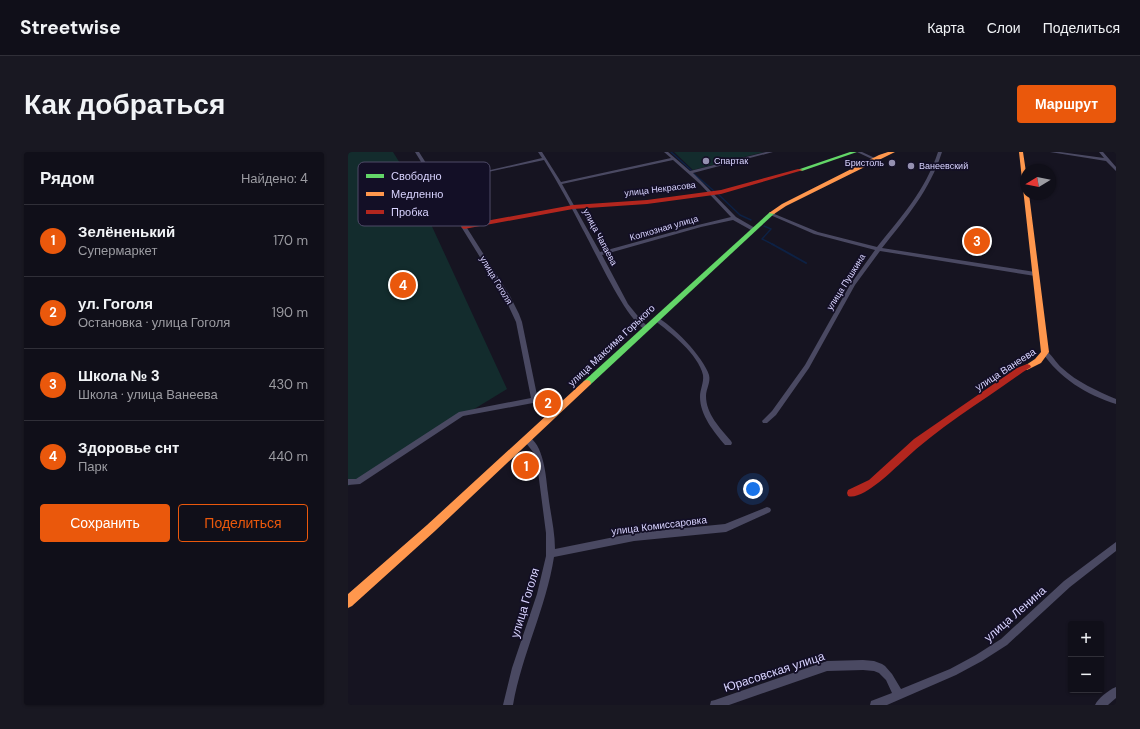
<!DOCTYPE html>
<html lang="ru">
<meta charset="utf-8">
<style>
body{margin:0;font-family:"DM Sans",sans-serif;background:#191822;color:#f1f3f6}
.controls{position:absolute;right:12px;bottom:12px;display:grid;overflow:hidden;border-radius:4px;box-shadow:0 1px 3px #0004}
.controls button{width:36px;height:36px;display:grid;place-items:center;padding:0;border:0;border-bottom:1px solid #302f38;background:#100f19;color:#f1f3f6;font:20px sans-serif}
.compass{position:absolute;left:672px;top:12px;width:36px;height:36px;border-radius:50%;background:#100f19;box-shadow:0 1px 3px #0004;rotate:260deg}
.you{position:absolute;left:405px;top:337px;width:14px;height:14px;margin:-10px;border:3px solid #fff;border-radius:50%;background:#1a73e8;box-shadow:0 0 0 6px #1a73e833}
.badge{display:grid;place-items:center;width:26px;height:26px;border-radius:50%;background:#ea580c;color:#fff;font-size:13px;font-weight:700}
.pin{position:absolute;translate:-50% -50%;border:2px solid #fff;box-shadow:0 1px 4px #0006}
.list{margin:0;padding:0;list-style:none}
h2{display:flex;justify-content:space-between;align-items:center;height:52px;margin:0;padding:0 16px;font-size:17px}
h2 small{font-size:13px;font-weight:400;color:#9c9ca2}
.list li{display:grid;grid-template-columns:26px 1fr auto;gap:12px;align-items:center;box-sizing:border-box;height:72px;padding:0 16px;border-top:1px solid #302f38}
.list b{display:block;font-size:15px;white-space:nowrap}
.list p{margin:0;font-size:13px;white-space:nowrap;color:#9c9ca2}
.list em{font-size:13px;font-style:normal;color:#9c9ca2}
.actions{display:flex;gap:8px;padding:12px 16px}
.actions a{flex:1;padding:9px 0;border:1px solid #ea580c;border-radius:4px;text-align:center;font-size:14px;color:#ea580c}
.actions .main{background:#ea580c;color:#fff}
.map{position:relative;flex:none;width:768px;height:553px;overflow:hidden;border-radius:4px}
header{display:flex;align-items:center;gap:24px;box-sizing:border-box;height:56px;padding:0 20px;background:#100f19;border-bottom:1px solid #302f38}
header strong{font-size:19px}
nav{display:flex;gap:22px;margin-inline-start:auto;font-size:14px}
.intro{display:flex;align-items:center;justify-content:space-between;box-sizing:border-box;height:96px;padding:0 24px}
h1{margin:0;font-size:28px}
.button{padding:10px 18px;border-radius:4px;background:#ea580c;color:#fff;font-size:14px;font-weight:700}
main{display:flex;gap:24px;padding:0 24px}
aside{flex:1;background:#100f19;border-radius:4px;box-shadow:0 1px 3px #0004}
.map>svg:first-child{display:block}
</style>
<header>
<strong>Streetwise</strong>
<nav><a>Карта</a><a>Слои</a><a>Поделиться</a></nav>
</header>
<div class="intro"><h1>Как добраться</h1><a class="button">Маршрут</a></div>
<main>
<aside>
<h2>Рядом<small>Найдено: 4</small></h2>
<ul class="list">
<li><span class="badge">1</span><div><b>Зелёненький</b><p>Супермаркет</p></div><em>170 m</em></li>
<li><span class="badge">2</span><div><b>ул. Гоголя</b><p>Остановка · улица Гоголя</p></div><em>190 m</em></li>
<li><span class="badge">3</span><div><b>Школа № 3</b><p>Школа · улица Ванеева</p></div><em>430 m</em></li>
<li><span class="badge">4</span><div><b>Здоровье снт</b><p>Парк</p></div><em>440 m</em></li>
</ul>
<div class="actions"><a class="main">Сохранить</a><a>Поделиться</a></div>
</aside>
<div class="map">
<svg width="768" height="553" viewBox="0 0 768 553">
<rect width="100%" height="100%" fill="#161421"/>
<g fill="#132c2d">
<polygon points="0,0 45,0 63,29 159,237 0,334"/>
<polygon points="326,0 416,0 345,18"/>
</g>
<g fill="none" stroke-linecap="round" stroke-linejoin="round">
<g stroke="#0d2144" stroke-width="1.5">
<polyline points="323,0 343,18"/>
<polyline points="346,22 366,39"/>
<polyline points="370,42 392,63 403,68"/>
<polyline points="416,74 423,77 414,87 426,93"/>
</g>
<polyline stroke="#0d2144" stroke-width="2" points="424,92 458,111"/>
<g fill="#4a4962" fill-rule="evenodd">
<polygon points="67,0 71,0 162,144 171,162 174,170 190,248 195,257 205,265 202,268 191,261 185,251 115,264 12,332 0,333 0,327 8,327 111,260 183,246 168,170 156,144"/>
<path d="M190,0H194L213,30L323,6L316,0H320L342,19L418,0H425L345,21L354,30L388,65L407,76V78H403L385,68L353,75L254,103L280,152L293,168L301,176L298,178C278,169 247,99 235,78C223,54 210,31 196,8L140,20L138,19L194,6ZM325,8L352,32L383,65L350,73L252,100L214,32Z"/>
<polygon points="509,0 514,0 529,7 526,8"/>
<path d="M590,0H594C582,38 558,66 534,96L687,120L690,122L687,124L532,99L507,133L461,216L428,263L419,271H415L414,269L424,259L457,213L502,133L527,98L466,82L420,62L424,61L470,80L529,95C554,64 577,39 590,0Z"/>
<polygon points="702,0 712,0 756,6 751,0 755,0 768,15 768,19 758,9"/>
<path d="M308,165C324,172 356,206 361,223C363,230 358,237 358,244C358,262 372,276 383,289L384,291L383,293H377C366,280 352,263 352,245C352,237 356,231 355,223C350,202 323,181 306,168L305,167Z"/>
<path d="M697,198C703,201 708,211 714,216C729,230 749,239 768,247V252C739,243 711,226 694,200Z"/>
<path d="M179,284C196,291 198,325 200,341C202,360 207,378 207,397L286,381L377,372L419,355L422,356L423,358L422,360L378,380L286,389L206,405C198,456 174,502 165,553H155L164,516L189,442L198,404V381L189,312L185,300L175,287L176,285Z"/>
<polygon points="768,390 768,399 722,435 659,493 634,509 608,523 539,553 522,553 523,549 544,541 538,528 531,521 526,519 515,518 479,519 381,553 362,553 363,549 367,548 479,509 515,508 526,509 534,512 537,514 544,522 553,537 602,517 628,503 653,487 716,429"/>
<path d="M768,535V546L760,553H747C750,546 761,538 768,535Z"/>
</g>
<g fill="#63d668" fill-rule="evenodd">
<polygon points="502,0 509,0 454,19 449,18"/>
<polygon points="422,60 427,61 242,233 236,233 235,231 236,229"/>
</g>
<g fill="#ff974d" fill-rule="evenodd">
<polygon points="540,0 547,0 438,54 426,62 421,61 434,52 531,3"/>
<polygon points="671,0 675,0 678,20 678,42 681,42 701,200 693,211 679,218 676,217 675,215 687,207 693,200"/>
<polygon points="239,228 242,229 243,231 242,233 87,379 4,454 0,456 0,442 79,373 236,229"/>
</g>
<g fill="#b3261e" fill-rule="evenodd">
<polygon points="450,17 455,18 373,42 299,52 225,57 116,77 113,75 116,73 225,53 299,48 373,38"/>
<path d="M679,212L682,213L683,215L675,220C635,249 591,275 555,309C545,318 514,349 500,344L499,341L500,338L521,328L566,287L669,216Z"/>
</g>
</g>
<polygon fill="#282635" points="182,301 185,306 185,318 170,322 167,317"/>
<polygon fill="#504e63" stroke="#66637b" points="182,301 183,313 167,317 168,305"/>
<g fill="#9591b1" stroke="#130f26" stroke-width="1.5">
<circle cx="358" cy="9" r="4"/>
<circle cx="544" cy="11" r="4"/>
<circle cx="563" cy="14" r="4"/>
</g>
<g text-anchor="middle" stroke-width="3.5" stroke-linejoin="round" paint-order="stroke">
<g font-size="9" fill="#d9d4ff" stroke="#130f26" text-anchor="start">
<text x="366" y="12">Спартак</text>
<text x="536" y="14" text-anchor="end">Бристоль</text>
<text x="571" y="17">Ванеевский</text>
</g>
<g font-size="9" fill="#d9d4ff" stroke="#130f26">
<text transform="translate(312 37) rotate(-7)" y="3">улица Некрасова</text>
<text transform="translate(316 76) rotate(-16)" y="3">Колхозная улица</text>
<text transform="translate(252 85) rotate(62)" y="3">улица Чапаева</text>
<text transform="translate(148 128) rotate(59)" y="3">улица Гоголя</text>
<text transform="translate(498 130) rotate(-58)" y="3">улица Пушкина</text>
</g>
<g font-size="10" fill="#d9d4ff" stroke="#130f26">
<text transform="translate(263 193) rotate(-43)" y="4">улица Максима Горького</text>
<text transform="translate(657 217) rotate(-33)" y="4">улица Ванеева</text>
<text transform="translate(311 373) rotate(-7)" y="4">улица Комиссаровка</text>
</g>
<g font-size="12" fill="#d9d4ff" stroke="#130f26">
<text transform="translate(177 451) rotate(-73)" y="4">улица Гоголя</text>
<text transform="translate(667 462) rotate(-41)" y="4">улица Ленина</text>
<text transform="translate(426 520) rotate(-18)" y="4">Юрасовская улица</text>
</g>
</g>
<rect x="10" y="10" width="132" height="64" rx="6" fill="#130f26" stroke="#4e4a67" stroke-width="1"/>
<rect x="18" y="22" width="18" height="4" fill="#63d668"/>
<rect x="18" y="40" width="18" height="4" fill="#ff974d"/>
<rect x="18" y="58" width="18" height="4" fill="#b3261e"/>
<g font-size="11" fill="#d9d4ff">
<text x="43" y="28">Свободно</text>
<text x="43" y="46">Медленно</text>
<text x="43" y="64">Пробка</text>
</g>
</svg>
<div class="controls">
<button>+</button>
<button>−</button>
</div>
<svg class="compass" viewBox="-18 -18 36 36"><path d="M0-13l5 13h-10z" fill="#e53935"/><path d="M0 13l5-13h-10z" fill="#9c9ca2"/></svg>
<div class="you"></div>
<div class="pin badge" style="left:178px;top:314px">1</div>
<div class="pin badge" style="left:200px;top:251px">2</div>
<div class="pin badge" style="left:629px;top:89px">3</div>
<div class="pin badge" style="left:55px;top:133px">4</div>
</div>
</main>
